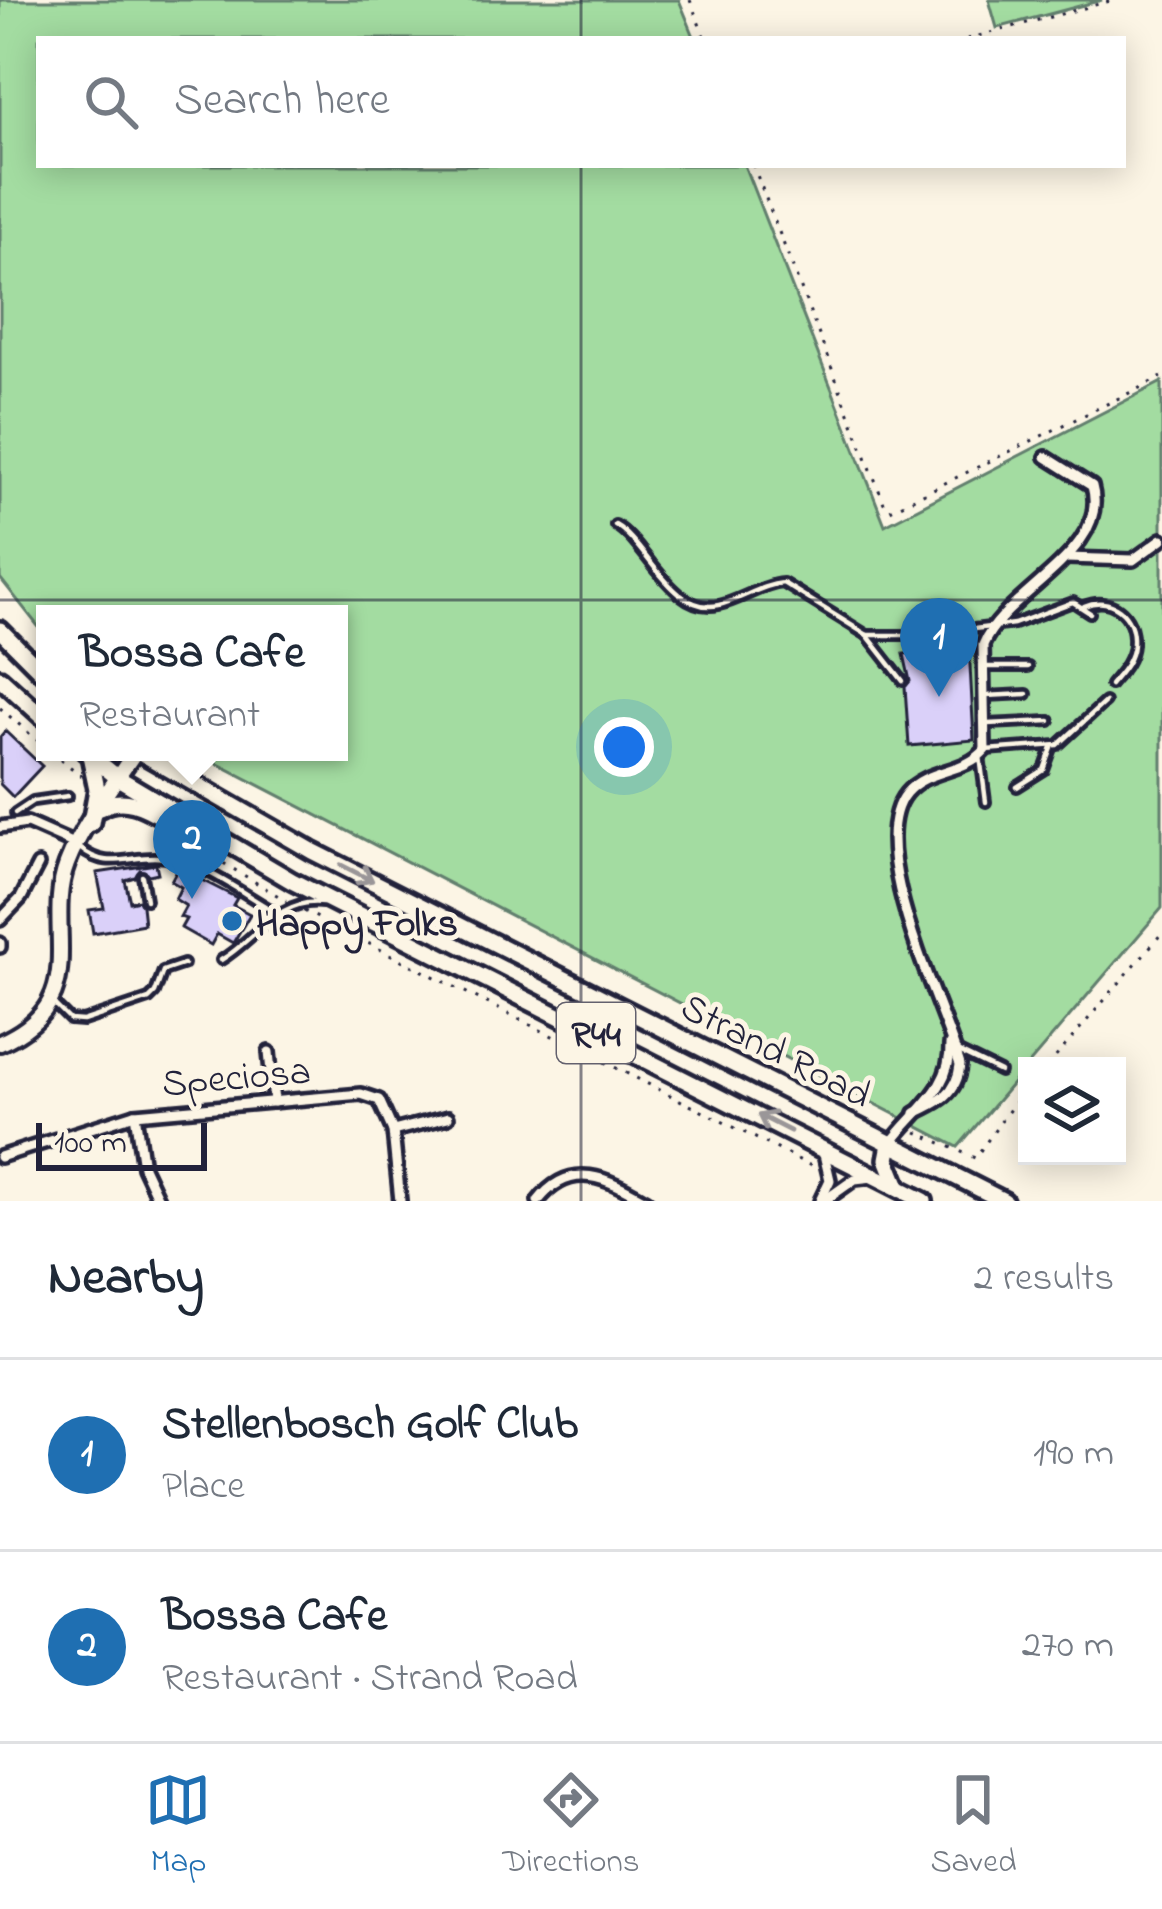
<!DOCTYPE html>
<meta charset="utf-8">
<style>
body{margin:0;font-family:"Indie Flower",sans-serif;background:#f6f6f7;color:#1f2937}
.controls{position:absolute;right:36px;bottom:36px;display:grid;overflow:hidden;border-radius:0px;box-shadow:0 6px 30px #0003}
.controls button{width:108px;height:108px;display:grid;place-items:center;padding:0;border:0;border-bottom:3px solid #e0e1e3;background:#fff;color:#1f2937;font:60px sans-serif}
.scale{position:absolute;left:36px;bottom:30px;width:171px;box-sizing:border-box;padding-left:12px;border:6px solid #22223b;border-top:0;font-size:33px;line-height:42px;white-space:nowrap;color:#22223b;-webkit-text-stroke:9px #fcf5e5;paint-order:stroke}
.you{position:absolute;left:624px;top:747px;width:42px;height:42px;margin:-30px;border:9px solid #fff;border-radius:50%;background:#1a73e8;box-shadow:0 0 0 18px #1a73e833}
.badge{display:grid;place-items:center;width:78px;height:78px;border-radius:50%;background:#1f6fb2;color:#fff;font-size:39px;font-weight:700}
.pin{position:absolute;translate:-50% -99px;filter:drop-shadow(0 3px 6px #0008)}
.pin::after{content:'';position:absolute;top:63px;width:42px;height:36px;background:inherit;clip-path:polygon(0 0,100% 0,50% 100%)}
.popup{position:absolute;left:36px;top:605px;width:312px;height:156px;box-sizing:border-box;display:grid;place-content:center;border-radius:0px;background:#fff;filter:drop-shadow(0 3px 9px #0005);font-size:39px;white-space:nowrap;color:#747a83}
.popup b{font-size:45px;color:#1f2937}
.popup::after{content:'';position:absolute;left:50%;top:100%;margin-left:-24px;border:24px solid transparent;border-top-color:#fff}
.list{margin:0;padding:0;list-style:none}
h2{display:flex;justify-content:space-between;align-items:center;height:156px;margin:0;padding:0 48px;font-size:51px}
h2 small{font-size:39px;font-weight:400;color:#747a83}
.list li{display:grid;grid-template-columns:78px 1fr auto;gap:36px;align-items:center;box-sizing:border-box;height:192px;padding:0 48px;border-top:3px solid #e0e1e3}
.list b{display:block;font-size:45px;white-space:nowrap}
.list p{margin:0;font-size:39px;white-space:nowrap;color:#747a83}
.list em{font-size:39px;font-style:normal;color:#747a83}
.icon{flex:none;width:66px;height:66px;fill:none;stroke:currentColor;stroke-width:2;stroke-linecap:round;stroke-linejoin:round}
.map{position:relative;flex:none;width:1162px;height:1201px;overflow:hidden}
.search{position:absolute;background:#fff;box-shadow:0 6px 30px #0003;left:36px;right:36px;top:36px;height:132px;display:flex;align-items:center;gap:30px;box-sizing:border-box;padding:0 42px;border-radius:0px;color:#747a83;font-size:45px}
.sheet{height:540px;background:#fff}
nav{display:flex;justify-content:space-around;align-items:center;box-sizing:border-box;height:168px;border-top:3px solid #e0e1e3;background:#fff;font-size:33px;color:#747a83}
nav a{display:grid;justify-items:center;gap:6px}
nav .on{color:#1f6fb2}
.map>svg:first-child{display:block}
</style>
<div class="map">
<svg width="1162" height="1201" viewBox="0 0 1162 1201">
<rect width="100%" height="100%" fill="#fcf5e5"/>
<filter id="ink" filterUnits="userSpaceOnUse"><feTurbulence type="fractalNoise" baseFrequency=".00833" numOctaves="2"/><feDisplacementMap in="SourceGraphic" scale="24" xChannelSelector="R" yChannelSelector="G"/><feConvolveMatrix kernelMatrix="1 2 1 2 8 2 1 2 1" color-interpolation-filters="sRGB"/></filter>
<g filter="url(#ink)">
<g fill="#a3dca1" stroke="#627f6e" stroke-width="3">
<polygon points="0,0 679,0 695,39 39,39 39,165 744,165 885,525 1162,382 1162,908 958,1147 195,752 339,752 339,614 45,614 45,635 0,578"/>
<polygon points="989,0 1102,0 997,28"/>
</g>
<g fill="#dad0f9" stroke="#22223b" stroke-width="3">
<polygon points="969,647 974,740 909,746 905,687 910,681 904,654"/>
<polygon points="5,731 42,766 13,797 0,784 0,737"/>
<polygon points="156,864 158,873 149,875 140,870 135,877 125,880 130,902 139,900 142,906 144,924 93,933 89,910 104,908 97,873"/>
<polygon points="178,868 237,898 233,905 250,914 233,943 217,934 211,945 181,928 186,919 180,917 186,906 175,899 181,887 171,881"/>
</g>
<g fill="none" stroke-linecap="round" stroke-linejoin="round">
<defs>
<g id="lane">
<path d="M615,525C646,542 672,616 719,605C741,600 761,585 783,583L867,635H926L1014,624L1073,602L1090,613"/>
<path d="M1084,606C1110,595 1135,613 1133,644C1132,661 1120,673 1110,685"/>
<polyline points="867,635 903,681"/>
<polyline points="984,667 1028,667"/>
<polyline points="985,696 1027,694"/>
<polyline points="987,724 1050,721"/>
<polyline points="985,750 1058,745 1105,702"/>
<polyline points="980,756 986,802"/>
<polyline points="1017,787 1044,770 1052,748"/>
<polyline points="15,813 33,801 68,796"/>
<path d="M81,849C105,869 126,857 154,857C197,857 241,893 277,913"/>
<polyline points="142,876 146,900"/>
<path d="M221,960C255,940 279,897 323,903"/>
<polyline points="53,1003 70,1020 83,1021 149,999 155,993 163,971 184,964"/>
<polyline points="955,1050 1000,1072"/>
</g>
<g id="street">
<polyline points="1066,558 1133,560 1162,539"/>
<polyline points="0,827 27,823 77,845"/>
<polyline points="0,920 21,898 38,865"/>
<polyline points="0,943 0,947"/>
<polyline points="269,1052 274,1102"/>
<path d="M915,1113C939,1102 957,1094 960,1065C942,1004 862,846 906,793C927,768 964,774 985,750L983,645C1005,592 1111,552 1092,486L1046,457"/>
<polyline points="135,1114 143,1167 159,1201"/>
<polyline points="393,1131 448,1117"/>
<path d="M890,1144C915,1110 952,1089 950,1044"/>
<polyline points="0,1157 135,1114 361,1094 379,1100 393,1131 400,1201"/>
<path d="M538,1201C572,1158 608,1179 647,1201"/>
<polyline points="820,1201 830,1180 823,1150"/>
<polyline points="824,1201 855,1179 873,1177"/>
</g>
<path id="secondary" d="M0,1043C95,1001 42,929 67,864C82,825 112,786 135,752"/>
<g id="primary">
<polyline points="0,630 45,675"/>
<polyline points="0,678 45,719"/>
<polyline points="86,752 118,778 292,881 924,1201"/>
<polyline points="140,752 312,851 1004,1201"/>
<polyline points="90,755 97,789 91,823"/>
<path d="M100,808C137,785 173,834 212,839"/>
<polyline points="890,1144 887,1159 898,1186"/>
</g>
</defs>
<use href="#lane" stroke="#22223b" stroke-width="14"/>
<use href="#street" stroke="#22223b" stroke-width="18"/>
<use href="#secondary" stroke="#22223b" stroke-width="22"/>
<use href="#primary" stroke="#22223b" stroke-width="24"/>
<g stroke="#22223b" stroke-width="3" stroke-dasharray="3 9" stroke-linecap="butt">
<polyline points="690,0 705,39"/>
<polyline points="967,39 1114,0"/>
<polyline points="753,165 884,503 890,510 1162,377"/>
<polyline points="0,708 45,747"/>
<polyline points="51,752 82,776"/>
<polyline points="203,851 287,901"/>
<polyline points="304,911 815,1168"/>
<polyline points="1048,1066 1162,933"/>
<polyline points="917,1132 975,1158 1027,1085"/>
</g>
<use href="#lane" stroke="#fcf5e5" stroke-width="4.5"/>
<use href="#street" stroke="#fcf5e5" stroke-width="9"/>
<use href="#secondary" stroke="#fcf5e5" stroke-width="14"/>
<use href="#primary" stroke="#fcf5e5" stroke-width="15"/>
</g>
<defs><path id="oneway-shaft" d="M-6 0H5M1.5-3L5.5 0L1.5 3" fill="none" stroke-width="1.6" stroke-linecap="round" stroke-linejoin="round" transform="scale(3)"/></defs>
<g stroke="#9a9698">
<use href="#oneway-shaft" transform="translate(357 873) rotate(27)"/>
<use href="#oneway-shaft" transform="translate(774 1123) rotate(-153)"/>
</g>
</g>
<path fill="none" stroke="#22223b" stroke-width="3" stroke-opacity="0.55" d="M581,0V39M581,165V1201M0,600H1162"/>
<circle fill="#1f6fb2" stroke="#fcf5e5" stroke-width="4.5" cx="232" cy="921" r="12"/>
<g text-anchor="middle" stroke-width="10" stroke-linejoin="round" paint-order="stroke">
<rect fill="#fcf5e5" stroke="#63616e" stroke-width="3" x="557" y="1003" width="78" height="60" rx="9"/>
<g font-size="36" font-weight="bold" fill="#22223b">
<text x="596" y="1046">R44</text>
</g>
<g font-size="39" font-weight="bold" fill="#22223b" stroke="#fcf5e5" text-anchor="start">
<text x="256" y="935">Happy Folks</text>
</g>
<g font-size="39" fill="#22223b" stroke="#fcf5e5">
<text transform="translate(777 1049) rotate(27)" y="14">Strand Road</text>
<text transform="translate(236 1075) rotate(-5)" y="14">Speciosa</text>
</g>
</g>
</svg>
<div class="controls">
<button><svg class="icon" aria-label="layers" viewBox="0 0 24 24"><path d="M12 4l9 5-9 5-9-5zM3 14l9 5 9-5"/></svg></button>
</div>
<div class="scale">100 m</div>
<div class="you"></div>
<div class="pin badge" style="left:939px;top:697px">1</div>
<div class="pin badge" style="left:192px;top:899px">2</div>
<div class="popup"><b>Bossa Cafe</b>Restaurant</div>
<div class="search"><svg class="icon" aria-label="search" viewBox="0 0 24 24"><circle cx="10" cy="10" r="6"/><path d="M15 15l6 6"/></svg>Search here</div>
</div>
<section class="sheet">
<h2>Nearby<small>2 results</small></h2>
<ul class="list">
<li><span class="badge">1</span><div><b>Stellenbosch Golf Club</b><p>Place</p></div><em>190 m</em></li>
<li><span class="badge">2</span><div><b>Bossa Cafe</b><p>Restaurant · Strand Road</p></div><em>270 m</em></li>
</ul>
</section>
<nav>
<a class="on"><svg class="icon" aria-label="map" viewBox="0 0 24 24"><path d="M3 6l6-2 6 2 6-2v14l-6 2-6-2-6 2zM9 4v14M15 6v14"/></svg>Map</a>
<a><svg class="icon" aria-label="directions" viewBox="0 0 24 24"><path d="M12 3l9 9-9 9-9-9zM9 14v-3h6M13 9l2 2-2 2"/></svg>Directions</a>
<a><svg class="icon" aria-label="saved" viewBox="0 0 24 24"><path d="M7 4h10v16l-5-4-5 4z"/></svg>Saved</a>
</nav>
